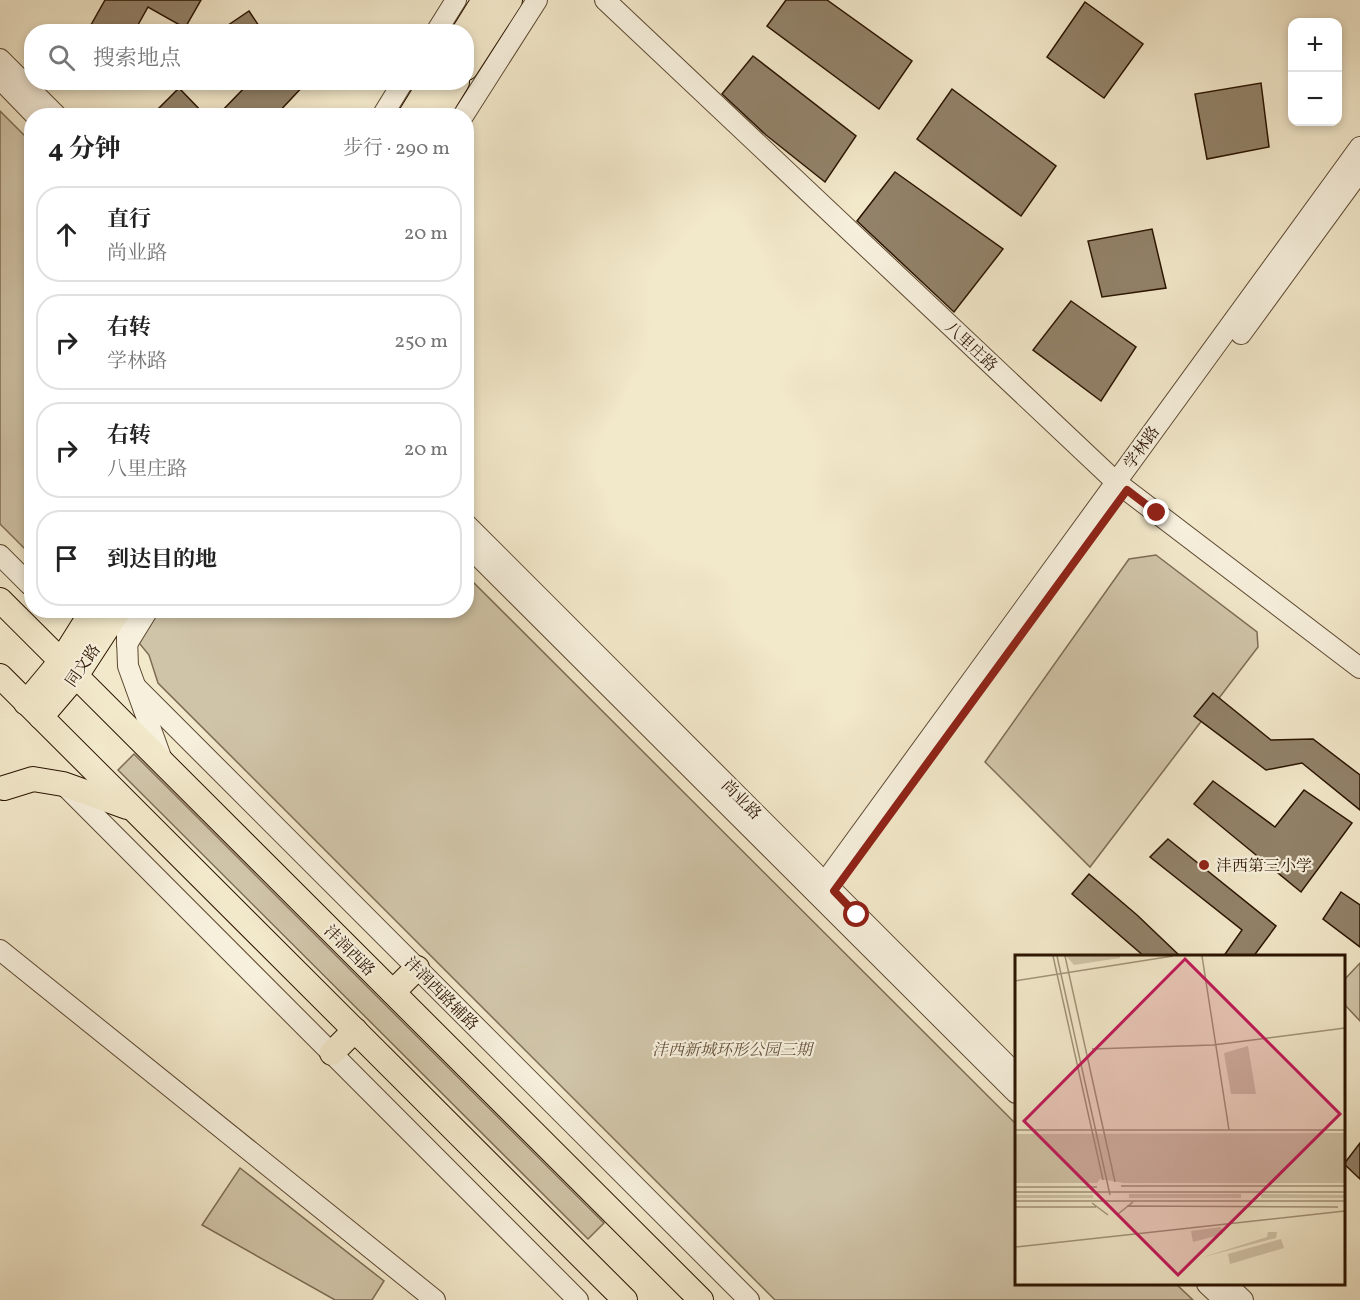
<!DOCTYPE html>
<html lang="zh">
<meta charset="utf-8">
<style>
body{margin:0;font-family:Vollkorn,"Noto Serif SC",serif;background:#f2f2f2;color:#222}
.controls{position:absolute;right:18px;top:18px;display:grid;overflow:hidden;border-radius:12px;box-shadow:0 3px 9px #0003}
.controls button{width:54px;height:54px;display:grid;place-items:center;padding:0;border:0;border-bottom:2px solid #e0e0e0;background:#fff;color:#222;font:30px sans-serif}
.stop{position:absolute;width:18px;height:18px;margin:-14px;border:4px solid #8f2418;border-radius:50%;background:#fff}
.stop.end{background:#8f2418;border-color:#fff;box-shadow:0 2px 6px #0008}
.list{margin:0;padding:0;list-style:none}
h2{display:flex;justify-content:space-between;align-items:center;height:78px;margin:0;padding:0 24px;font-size:26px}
h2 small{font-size:20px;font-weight:400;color:#767676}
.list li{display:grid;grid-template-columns:39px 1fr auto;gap:18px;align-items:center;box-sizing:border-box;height:96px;margin:0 12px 12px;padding:0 12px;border:2px solid #e0e0e0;border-radius:24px}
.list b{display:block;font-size:22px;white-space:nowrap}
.list p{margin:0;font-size:20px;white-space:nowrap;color:#767676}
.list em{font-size:20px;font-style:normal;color:#767676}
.icon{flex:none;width:33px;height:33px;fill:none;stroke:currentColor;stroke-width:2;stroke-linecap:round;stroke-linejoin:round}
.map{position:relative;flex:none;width:1360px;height:1300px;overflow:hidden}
.search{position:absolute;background:#fff;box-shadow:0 3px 9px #0003;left:24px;top:24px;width:450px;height:66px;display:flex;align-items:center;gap:15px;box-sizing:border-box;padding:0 21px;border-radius:24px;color:#767676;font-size:22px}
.panel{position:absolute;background:#fff;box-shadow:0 3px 9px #0003;left:24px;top:108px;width:450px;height:510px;border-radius:24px}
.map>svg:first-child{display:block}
</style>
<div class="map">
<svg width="1360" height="1300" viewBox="0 0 1360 1300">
<rect width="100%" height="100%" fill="#f2e8ca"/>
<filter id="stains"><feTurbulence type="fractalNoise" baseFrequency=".00333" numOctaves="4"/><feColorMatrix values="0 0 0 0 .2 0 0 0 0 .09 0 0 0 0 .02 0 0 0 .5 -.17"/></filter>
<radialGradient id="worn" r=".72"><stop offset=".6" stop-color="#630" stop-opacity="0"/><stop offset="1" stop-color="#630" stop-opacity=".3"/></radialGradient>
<g fill="#d0c4a8" stroke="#7e6c54" stroke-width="1.5">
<polygon points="0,111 31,142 31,555 0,524"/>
<polygon points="1156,555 1257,632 1258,647 1090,867 985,762 1129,559"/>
<polygon points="467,576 1016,1124 1016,1284 1176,1284 1193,1300 775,1300 158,683 149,655 113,611 466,610"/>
<polygon points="134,754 604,1223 588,1239 118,770"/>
<polygon points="1360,963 1360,1021 1344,1004 1344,980"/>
<polygon points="240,1168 384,1281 372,1300 335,1300 202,1225"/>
</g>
<g fill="#928269" stroke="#2b1400" stroke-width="1.5">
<polygon points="105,0 201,0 185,28 148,7 134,32 87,32"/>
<polygon points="786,0 827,0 912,61 879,109 767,26"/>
<polygon points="1085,2 1143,44 1104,98 1047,57"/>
<polygon points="249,11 263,32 218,32"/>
<polygon points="753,56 856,136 825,182 766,135 722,94"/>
<polygon points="250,82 307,82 275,116 217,116"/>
<polygon points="1261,83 1269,147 1207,159 1195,94"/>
<polygon points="179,88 206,116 151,116"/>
<polygon points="952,89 1056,166 1021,216 917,139"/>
<polygon points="895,172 1003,249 954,312 857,221"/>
<polygon points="1152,229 1166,288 1102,297 1088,241"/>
<polygon points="1071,301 1136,347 1101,401 1033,350"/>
<polygon points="1213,693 1271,740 1313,739 1360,775 1360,810 1302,763 1266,770 1194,716"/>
<polygon points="1213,781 1275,827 1304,790 1352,823 1301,892 1194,804"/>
<polygon points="1168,839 1276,926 1253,957 1223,957 1242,930 1150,857"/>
<polygon points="1089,874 1137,915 1181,957 1145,957 1072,894"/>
<polygon points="1341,892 1360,905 1360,947 1323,919"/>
<polygon points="1360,1143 1360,1179 1344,1164"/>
</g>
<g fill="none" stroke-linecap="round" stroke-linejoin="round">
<defs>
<g id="minor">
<polyline points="605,0 1116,482 1360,668"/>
<polyline points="436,32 456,0"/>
<polyline points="0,59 57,116"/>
<polyline points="0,79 36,116"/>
<polyline points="382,116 403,82"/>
<polyline points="463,116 537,0"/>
<polyline points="1241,334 1360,171"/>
<polyline points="466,524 1016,1074"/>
<polyline points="466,544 1016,1093"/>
<polyline points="0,555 30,585"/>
<polyline points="126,610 128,666 162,760"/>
<polyline points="127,644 148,610"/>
<polyline points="136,687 749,1300"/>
<polyline points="65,786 578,1300"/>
<polyline points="817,893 1360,147"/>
<polyline points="0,950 435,1300"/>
<polyline points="1207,1284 1224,1300"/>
<polyline points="1226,1284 1243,1300"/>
</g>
<g id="major">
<polyline points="464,32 484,0"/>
<polyline points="466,68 510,0"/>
<polyline points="410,116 431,82"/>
<polyline points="436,116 457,82"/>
<polyline points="0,600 701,1300"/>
<polyline points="0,676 625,1300"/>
<polyline points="26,703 61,661 93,610"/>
<polyline points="41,717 76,676 119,610"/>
<polyline points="4,788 33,779 63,784 127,807"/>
<polyline points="393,992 417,968"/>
<polyline points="332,1053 355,1030"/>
</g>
</defs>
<use href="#minor" stroke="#5d4932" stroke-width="22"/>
<use href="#major" stroke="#2b1400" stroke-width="26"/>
<use href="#minor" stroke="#f7f0dd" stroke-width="20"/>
<use href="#major" stroke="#f2e8ca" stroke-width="24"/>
</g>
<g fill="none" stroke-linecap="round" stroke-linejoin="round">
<polyline stroke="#8f2418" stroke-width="8" points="857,915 834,891 1127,490 1157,513"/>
</g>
<circle fill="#8f2418" stroke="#f7f0dd" stroke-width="2" cx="1204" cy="865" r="6"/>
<g text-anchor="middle" stroke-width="4.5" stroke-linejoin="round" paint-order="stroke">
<g font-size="16" fill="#2b1400" stroke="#f7f0dd">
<text transform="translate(972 346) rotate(43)" y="6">八里庄路</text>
<text transform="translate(1141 447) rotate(-54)" y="6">学林路</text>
<text transform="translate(82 665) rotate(-55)" y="6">同文路</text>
<text transform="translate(742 799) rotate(45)" y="6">尚业路</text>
<text transform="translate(350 950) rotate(45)" y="6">沣润西路</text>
<text transform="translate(442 993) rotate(45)" y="6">沣润西路辅路</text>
</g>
<g font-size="16" fill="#2b1400" stroke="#f7f0dd" text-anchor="start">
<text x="1216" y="871">沣西第三小学</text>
</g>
<g font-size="16" font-style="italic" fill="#65523b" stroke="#f7f0dd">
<text x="732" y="1055">沣西新城环形公园三期</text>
</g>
</g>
<g transform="translate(1015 955)">
<rect width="330" height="330" fill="#f2e8ca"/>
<path d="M51,1H105V3L59,10ZM233,91L241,139H216L209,98ZM330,178V228H109L85,224L82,228H0V179ZM114,239H226V243H114ZM246,239L330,240V243H246ZM0,240H78V243H0ZM206,272L208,279L178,287L176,276ZM253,277H262L261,283L185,303L252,282ZM266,284L269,293L215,309L213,299Z" fill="#d0c4a8"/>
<path fill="none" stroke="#a29379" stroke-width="1.5" d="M38,1L88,225M42,1L95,240M50,1L100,227M187,1L214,175M0,26L158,1M77,94L198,90L330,73M0,175H330M106,231H330M0,232H82M0,237H330M0,246H330M77,248L93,260M112,251L323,252M0,252H81M103,259L118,247M0,292L330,256"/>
<path fill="#c2185b" fill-opacity="0.15" stroke="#c2185b" stroke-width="3" d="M170,4L325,159L163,320L9,166Z"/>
<rect width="330" height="330" fill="none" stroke="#2b1400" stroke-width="3"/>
</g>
<rect width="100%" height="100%" filter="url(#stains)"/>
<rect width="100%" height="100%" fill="url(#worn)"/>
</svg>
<div class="controls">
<button>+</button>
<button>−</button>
</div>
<div class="stop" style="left:857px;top:915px"></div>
<div class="stop end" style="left:1157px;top:513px"></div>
<div class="search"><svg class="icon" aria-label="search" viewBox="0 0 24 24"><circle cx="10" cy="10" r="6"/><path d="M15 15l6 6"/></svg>搜索地点</div>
<section class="panel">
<h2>4 分钟<small>步行 · 290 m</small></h2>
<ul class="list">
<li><svg class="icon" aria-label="ahead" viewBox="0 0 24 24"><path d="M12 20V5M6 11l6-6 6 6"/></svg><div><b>直行</b><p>尚业路</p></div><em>20 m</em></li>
<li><svg class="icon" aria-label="right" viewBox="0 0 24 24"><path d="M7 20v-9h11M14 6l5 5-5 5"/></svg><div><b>右转</b><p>学林路</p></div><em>250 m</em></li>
<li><svg class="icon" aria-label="right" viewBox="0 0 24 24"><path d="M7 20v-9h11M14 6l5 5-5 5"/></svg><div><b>右转</b><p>八里庄路</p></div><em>20 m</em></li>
<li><svg class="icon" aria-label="arrive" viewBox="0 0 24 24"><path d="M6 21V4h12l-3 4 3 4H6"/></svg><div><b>到达目的地</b></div></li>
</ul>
</section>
</div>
